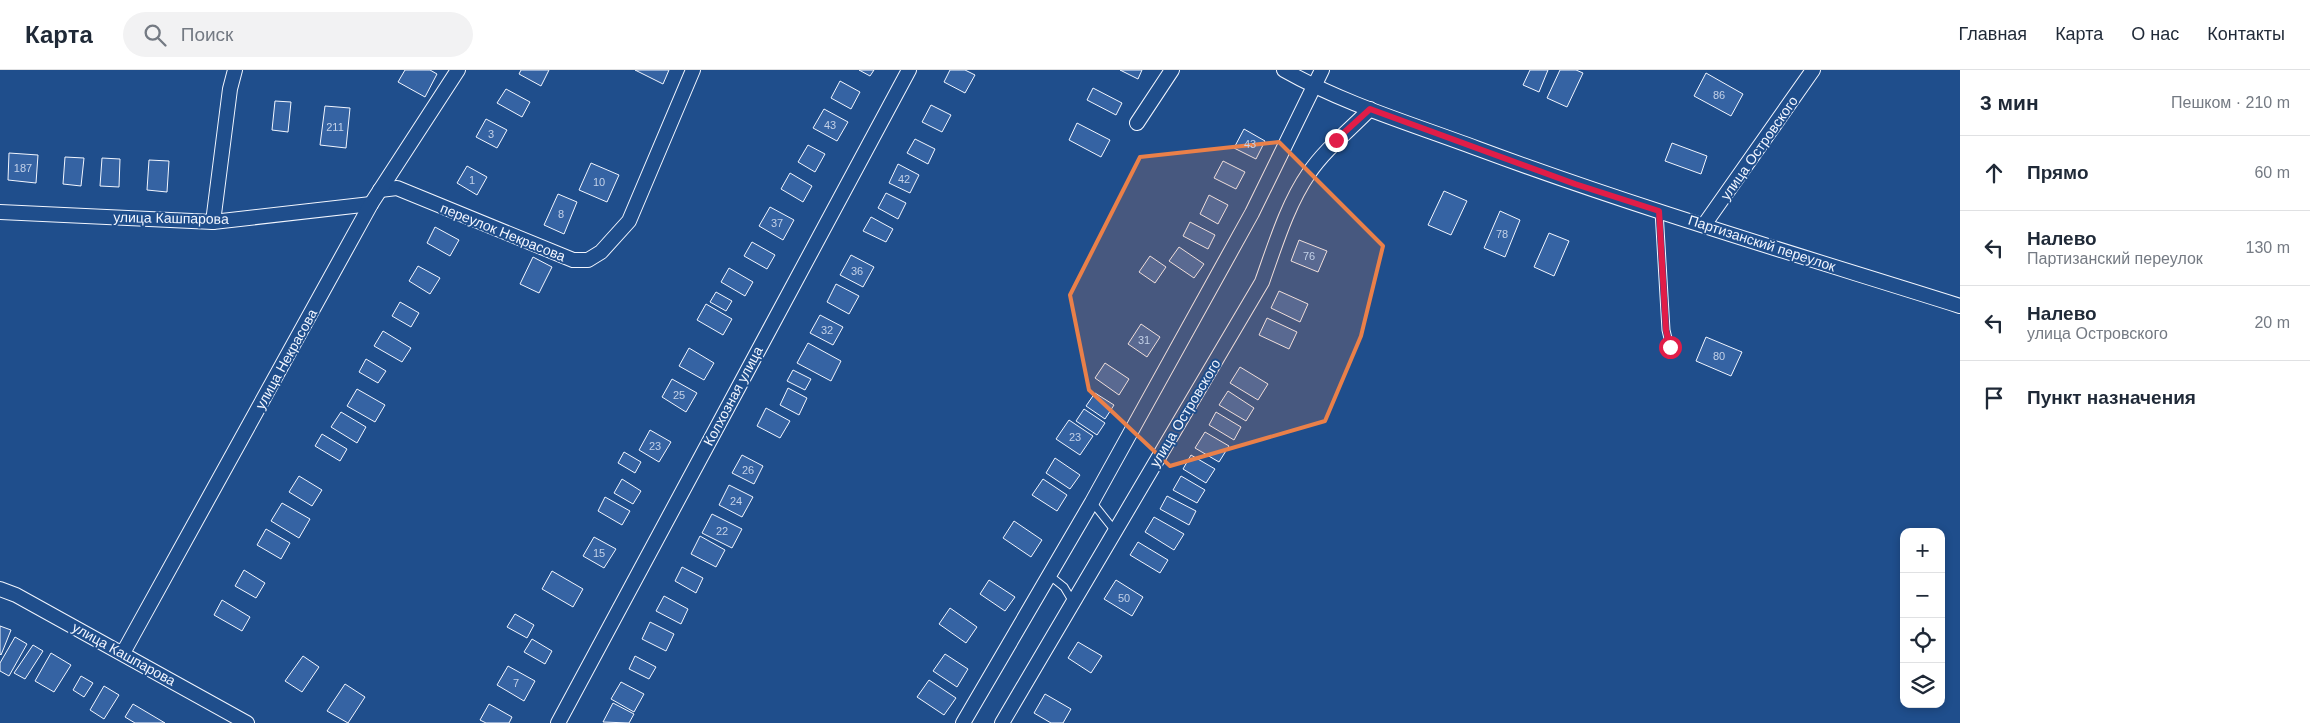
<!DOCTYPE html>
<html lang="ru">
<meta charset="utf-8">
<style>
body{margin:0;font-family:Helvetica,sans-serif;background:#f2f2f3;color:#1f2937}
.controls{position:absolute;right:15px;bottom:15px;display:grid;overflow:hidden;border-radius:10px;box-shadow:0 2px 8px #0003}
.controls button{width:45px;height:45px;display:grid;place-items:center;padding:0;border:0;border-bottom:1px solid #e0e1e3;background:#fff;color:#1f2937;font:25px sans-serif}
.stop{position:absolute;width:15px;height:15px;margin:-11px;border:4px solid #e11d48;border-radius:50%;background:#fff}
.stop.end{background:#e11d48;border-color:#fff;box-shadow:0 1px 5px #0008}
.list{margin:0;padding:0;list-style:none}
h2{display:flex;justify-content:space-between;align-items:center;height:65px;margin:0;padding:0 20px;font-size:21px}
h2 small{font-size:16px;font-weight:400;color:#747a83}
.list li{display:grid;grid-template-columns:32px 1fr auto;gap:15px;align-items:center;box-sizing:border-box;height:75px;padding:0 20px;border-top:1px solid #e0e1e3}
.list b{display:block;font-size:19px;white-space:nowrap}
.list p{margin:0;font-size:16px;white-space:nowrap;color:#747a83}
.list em{font-size:16px;font-style:normal;color:#747a83}
.icon{flex:none;width:28px;height:28px;fill:none;stroke:currentColor;stroke-width:2;stroke-linecap:round;stroke-linejoin:round}
.map{position:relative;flex:none;width:1960px;height:653px;overflow:hidden}
header{display:flex;align-items:center;gap:30px;box-sizing:border-box;height:70px;padding:0 25px;background:#fff;border-bottom:1px solid #e0e1e3}
header strong{font-size:24px}
nav{display:flex;gap:28px;margin-inline-start:auto;font-size:18px}
.search{width:350px;height:45px;background:#f2f2f3;display:flex;align-items:center;gap:12px;box-sizing:border-box;padding:0 18px;border-radius:28px;color:#747a83;font-size:19px}
main{display:flex}
aside{flex:1;background:#fff}
.map>svg:first-child{display:block}
</style>
<header>
<strong>Карта</strong>
<div class="search"><svg class="icon" aria-label="search" viewBox="0 0 24 24"><circle cx="10" cy="10" r="6"/><path d="M15 15l6 6"/></svg>Поиск</div>
<nav><a>Главная</a><a>Карта</a><a>О нас</a><a>Контакты</a></nav>
</header>
<main>
<div class="map">
<svg width="1960" height="653" viewBox="0 0 1960 653">
<rect width="100%" height="100%" fill="#1f4e8c"/>
<g fill="#3563a3" stroke="#f2f6ff">
<polygon points="405,0 430,0 437,4 425,27 398,12"/>
<polygon points="521,0 549,0 541,16 519,4"/>
<polygon points="635,0 669,0 663,14"/>
<polygon points="859,0 874,0 870,6"/>
<polygon points="950,0 965,0 975,5 965,23 944,12"/>
<polygon points="1120,0 1142,0 1138,9"/>
<polygon points="1530,0 1548,0 1539,22 1523,15"/>
<polygon points="1560,0 1576,0 1583,3 1567,37 1547,28"/>
<polygon points="1706,3 1743,24 1731,46 1694,26"/>
<polygon points="840,11 860,22 851,39 831,28"/>
<polygon points="1093,18 1122,33 1116,45 1087,30"/>
<polygon points="506,19 530,32 522,47 497,33"/>
<polygon points="275,31 291,32 288,62 272,60"/>
<polygon points="931,35 951,45 942,62 922,52"/>
<polygon points="325,36 350,38 346,78 320,75"/>
<polygon points="824,39 848,52 837,71 813,58"/>
<polygon points="486,49 507,60 497,78 476,67"/>
<polygon points="1077,53 1110,70 1101,87 1069,70"/>
<polygon points="1244,59 1265,71 1256,89 1234,78"/>
<polygon points="915,69 935,79 928,94 907,83"/>
<polygon points="1672,73 1707,86 1701,104 1665,91"/>
<polygon points="808,75 825,84 815,102 798,92"/>
<polygon points="9,83 38,85 36,113 8,110"/>
<polygon points="65,87 84,88 81,116 63,114"/>
<polygon points="102,88 120,89 119,117 100,116"/>
<polygon points="149,90 169,91 167,122 147,120"/>
<polygon points="1223,91 1245,102 1236,119 1214,108"/>
<polygon points="591,93 619,105 607,132 579,120"/>
<polygon points="898,94 919,105 910,123 889,113"/>
<polygon points="467,96 487,107 477,125 457,113"/>
<polygon points="790,103 812,116 803,132 781,119"/>
<polygon points="1444,121 1467,131 1451,165 1428,155"/>
<polygon points="886,123 906,133 898,149 878,138"/>
<polygon points="558,124 577,132 564,164 544,155"/>
<polygon points="1209,125 1228,135 1218,154 1200,144"/>
<polygon points="770,137 794,150 783,170 759,156"/>
<polygon points="1500,141 1520,150 1505,187 1484,178"/>
<polygon points="871,147 893,159 886,172 863,161"/>
<polygon points="1190,152 1215,165 1208,179 1183,166"/>
<polygon points="435,157 459,170 450,186 427,173"/>
<polygon points="1549,163 1569,171 1554,206 1534,197"/>
<polygon points="1299,170 1327,181 1318,202 1291,191"/>
<polygon points="752,172 775,185 767,199 744,186"/>
<polygon points="1179,177 1204,194 1194,208 1169,191"/>
<polygon points="851,185 874,197 863,217 840,205"/>
<polygon points="1150,186 1166,197 1155,213 1139,202"/>
<polygon points="533,187 552,197 539,223 520,214"/>
<polygon points="418,196 440,208 430,224 409,211"/>
<polygon points="729,198 753,212 745,226 721,212"/>
<polygon points="836,214 859,226 849,244 827,232"/>
<polygon points="1279,221 1308,234 1300,252 1271,238"/>
<polygon points="716,222 732,231 726,241 710,232"/>
<polygon points="400,232 419,243 411,257 392,246"/>
<polygon points="706,234 732,249 723,265 697,250"/>
<polygon points="820,245 843,257 833,275 810,263"/>
<polygon points="1267,248 1297,262 1289,279 1259,265"/>
<polygon points="1141,254 1160,267 1147,287 1128,274"/>
<polygon points="383,261 411,278 402,292 374,276"/>
<polygon points="1706,267 1742,282 1731,306 1696,291"/>
<polygon points="808,273 841,291 831,311 797,293"/>
<polygon points="689,278 714,293 704,310 679,296"/>
<polygon points="366,289 386,301 378,313 359,302"/>
<polygon points="1105,293 1129,309 1119,325 1095,308"/>
<polygon points="1240,297 1268,314 1258,330 1230,313"/>
<polygon points="793,300 811,309 805,320 787,311"/>
<polygon points="672,309 697,323 686,342 662,327"/>
<polygon points="788,318 807,328 799,345 780,335"/>
<polygon points="357,319 385,335 375,352 347,336"/>
<polygon points="1228,321 1254,338 1246,351 1219,335"/>
<polygon points="1095,323 1114,335 1105,349 1086,336"/>
<polygon points="766,338 790,351 780,368 757,356"/>
<polygon points="1084,339 1105,353 1097,365 1076,351"/>
<polygon points="341,342 366,357 357,373 331,357"/>
<polygon points="1216,342 1241,357 1234,370 1209,355"/>
<polygon points="1069,350 1093,366 1080,385 1056,369"/>
<polygon points="650,360 671,372 659,392 639,380"/>
<polygon points="1205,362 1229,376 1219,392 1195,378"/>
<polygon points="322,364 347,379 340,391 315,376"/>
<polygon points="624,382 641,392 635,403 618,393"/>
<polygon points="742,385 763,396 754,414 732,403"/>
<polygon points="1191,385 1215,399 1206,413 1183,399"/>
<polygon points="1055,388 1080,405 1070,419 1046,403"/>
<polygon points="299,406 322,420 312,436 289,422"/>
<polygon points="1181,406 1205,420 1197,433 1173,420"/>
<polygon points="622,409 641,421 633,434 614,423"/>
<polygon points="1043,409 1067,425 1057,441 1032,425"/>
<polygon points="729,415 753,427 742,447 719,435"/>
<polygon points="1167,426 1196,441 1189,455 1160,439"/>
<polygon points="605,427 630,441 622,455 598,441"/>
<polygon points="282,433 310,449 299,468 271,451"/>
<polygon points="712,444 742,459 732,478 702,463"/>
<polygon points="1154,447 1184,464 1174,480 1145,462"/>
<polygon points="1014,451 1042,470 1031,487 1003,468"/>
<polygon points="266,459 290,473 281,489 257,475"/>
<polygon points="700,466 725,480 716,497 691,484"/>
<polygon points="594,467 616,479 604,498 583,486"/>
<polygon points="1138,472 1168,490 1160,503 1130,485"/>
<polygon points="682,497 703,508 696,523 675,511"/>
<polygon points="244,500 265,513 256,528 235,516"/>
<polygon points="552,501 583,519 573,537 542,519"/>
<polygon points="989,510 1015,527 1005,541 980,524"/>
<polygon points="1116,510 1143,527 1132,546 1104,529"/>
<polygon points="664,526 688,539 681,554 656,541"/>
<polygon points="222,530 250,547 242,561 214,545"/>
<polygon points="950,538 977,557 966,573 939,554"/>
<polygon points="515,544 534,555 527,568 507,557"/>
<polygon points="650,552 674,564 666,581 642,569"/>
<polygon points="0,556 11,560 1,585 0,584"/>
<polygon points="15,567 27,574 9,606 0,601 0,593"/>
<polygon points="532,569 552,581 545,594 524,582"/>
<polygon points="1078,572 1102,586 1091,603 1068,588"/>
<polygon points="33,575 43,581 25,609 14,603"/>
<polygon points="51,583 71,595 54,622 35,611"/>
<polygon points="945,584 968,599 957,617 933,601"/>
<polygon points="303,586 319,597 302,622 285,611"/>
<polygon points="635,586 656,597 649,609 629,599"/>
<polygon points="508,596 535,611 524,631 497,615"/>
<polygon points="81,606 93,613 84,627 73,620"/>
<polygon points="929,610 956,628 944,645 917,627"/>
<polygon points="621,612 644,624 634,642 611,629"/>
<polygon points="345,614 365,627 348,653 327,641"/>
<polygon points="104,616 119,625 104,649 90,640"/>
<polygon points="1045,624 1071,639 1063,653 1051,653 1034,643"/>
<polygon points="613,633 634,644 629,653 603,652"/>
<polygon points="133,634 165,653 135,653 125,647"/>
<polygon points="489,634 512,647 509,653 486,653 480,650"/>
</g>
<g fill="none" stroke-linecap="round" stroke-linejoin="round">
<defs>
<g id="service">
<polyline points="1659,141 1666,260 1670,277"/>
<polyline points="1092,432 1115,461"/>
<polyline points="1049,505 1064,517 1073,532"/>
</g>
<g id="minor">
<path d="M1284,0C1344,34 1412,54 1476,78C1635,137 1798,185 1960,236"/>
<polyline points="1137,53 1172,0"/>
<polyline points="380,120 397,118 573,190 588,190 601,182 629,151 693,0"/>
<polyline points="0,142 213,152 371,134"/>
<polyline points="213,152 230,19 235,0"/>
<polyline points="1704,155 1813,0"/>
<polyline points="0,519 16,525 247,653"/>
<polyline points="123,583 371,134 458,0"/>
<polyline points="558,653 909,0"/>
<polyline points="963,653 1092,432 1252,143 1322,0"/>
<path d="M1002,653L1262,212C1275,176 1287,135 1309,103C1326,78 1350,60 1370,39"/>
</g>
</defs>
<use href="#service" stroke="#f2f6ff" stroke-width="9"/>
<use href="#minor" stroke="#f2f6ff" stroke-width="16"/>
<use href="#service" stroke="#1f4e8c" stroke-width="7"/>
<use href="#minor" stroke="#1f4e8c" stroke-width="14"/>
</g>
<g fill="none" stroke-linecap="round" stroke-linejoin="round">
<polyline stroke="#e11d48" stroke-width="6" points="1336,70 1370,39 1575,114 1659,141 1666,260 1670,277"/>
</g>
<path fill="#ea8049" fill-opacity="0.2" stroke="#ea8049" stroke-width="4" stroke-linejoin="round" d="M1279,72L1383,176L1361,266L1325,351L1170,396L1089,320L1070,225L1140,87Z"/>
<g text-anchor="middle" stroke-width="4" stroke-linejoin="round" paint-order="stroke">
<g font-size="11" fill="#c3d1e8">
<text x="1719" y="29">86</text>
<text x="830" y="59">43</text>
<text x="335" y="61">211</text>
<text x="491" y="68">3</text>
<text x="1250" y="78">43</text>
<text x="23" y="102">187</text>
<text x="904" y="113">42</text>
<text x="472" y="114">1</text>
<text x="599" y="116">10</text>
<text x="561" y="148">8</text>
<text x="777" y="157">37</text>
<text x="1502" y="168">78</text>
<text x="1309" y="190">76</text>
<text x="857" y="205">36</text>
<text x="827" y="264">32</text>
<text x="1144" y="274">31</text>
<text x="1719" y="290">80</text>
<text x="679" y="329">25</text>
<text x="1075" y="371">23</text>
<text x="655" y="380">23</text>
<text x="748" y="404">26</text>
<text x="736" y="435">24</text>
<text x="722" y="465">22</text>
<text x="599" y="487">15</text>
<text x="1124" y="532">50</text>
<text x="516" y="617">7</text>
</g>
<g font-size="14" fill="#f2f6ff" stroke="#1f4e8c">
<text transform="translate(1759 78) rotate(-55)" y="5">улица Островского</text>
<text transform="translate(171 148) rotate(1)" y="5">улица Кашпарова</text>
<text transform="translate(503 162) rotate(22)" y="5">переулок Некрасова</text>
<text transform="translate(1762 173) rotate(18)" y="5">Партизанский переулок</text>
<text transform="translate(286 289) rotate(-61)" y="5">улица Некрасова</text>
<text transform="translate(733 326) rotate(-62)" y="5">Колхозная улица</text>
<text transform="translate(1185 343) rotate(-59)" y="5">улица Островского</text>
<text transform="translate(124 584) rotate(29)" y="5">улица Кашпарова</text>
</g>
</g>
</svg>
<div class="controls">
<button>+</button>
<button>−</button>
<button><svg class="icon" aria-label="locate" viewBox="0 0 24 24"><circle cx="12" cy="12" r="6"/><path d="M12 2v4M12 18v4M2 12h4M18 12h4"/></svg></button>
<button><svg class="icon" aria-label="layers" viewBox="0 0 24 24"><path d="M12 4l9 5-9 5-9-5zM3 14l9 5 9-5"/></svg></button>
</div>
<div class="stop" style="left:1670px;top:277px"></div>
<div class="stop end" style="left:1336px;top:70px"></div>
</div>
<aside>
<h2>3 мин<small>Пешком · 210 m</small></h2>
<ul class="list">
<li><svg class="icon" aria-label="ahead" viewBox="0 0 24 24"><path d="M12 20V5M6 11l6-6 6 6"/></svg><div><b>Прямо</b></div><em>60 m</em></li>
<li><svg class="icon" aria-label="left" viewBox="0 0 24 24"><path d="M17 20v-9H6M10 6l-5 5 5 5"/></svg><div><b>Налево</b><p>Партизанский переулок</p></div><em>130 m</em></li>
<li><svg class="icon" aria-label="left" viewBox="0 0 24 24"><path d="M17 20v-9H6M10 6l-5 5 5 5"/></svg><div><b>Налево</b><p>улица Островского</p></div><em>20 m</em></li>
<li><svg class="icon" aria-label="arrive" viewBox="0 0 24 24"><path d="M6 21V4h12l-3 4 3 4H6"/></svg><div><b>Пункт назначения</b></div></li>
</ul>
</aside>
</main>
